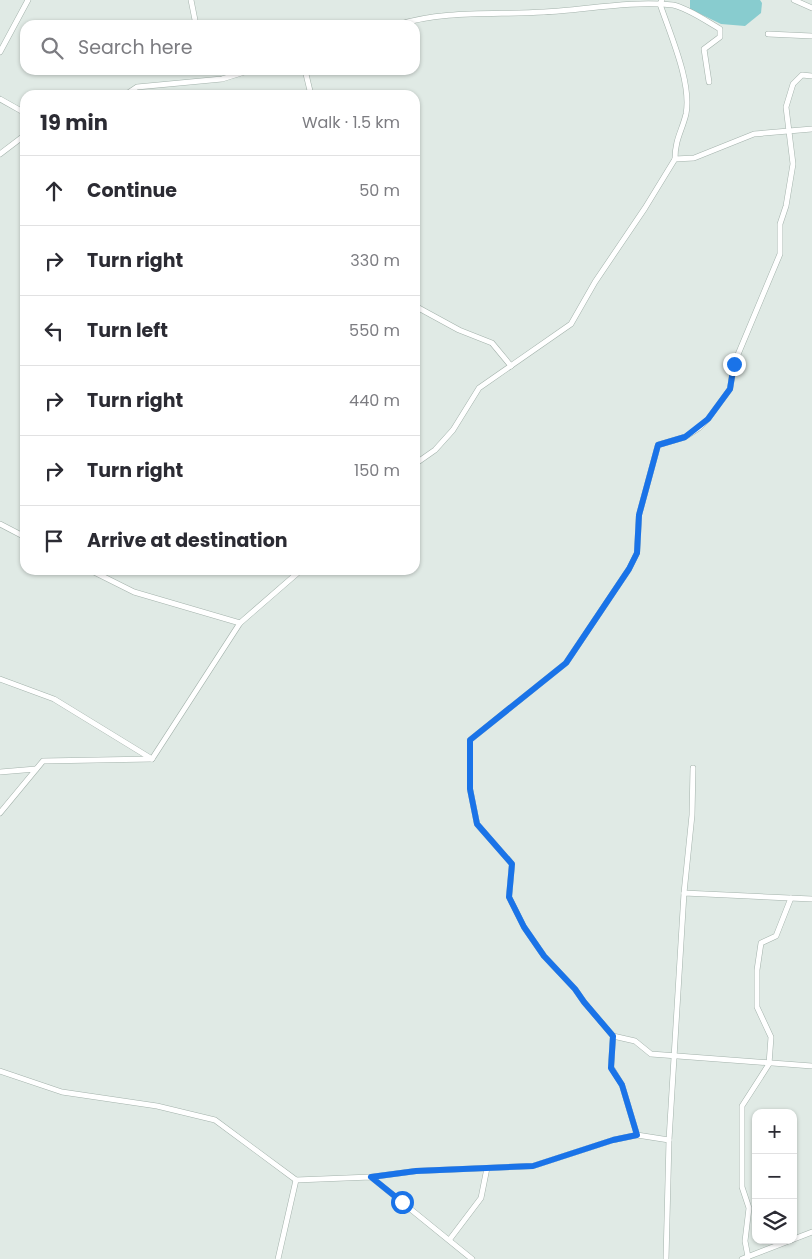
<!DOCTYPE html>
<meta charset="utf-8">
<style>
body{margin:0;font-family:Poppins,sans-serif;background:#f7f7f7;color:#2b2b33}
.controls{position:absolute;right:15px;bottom:15px;display:grid;overflow:hidden;border-radius:10px;box-shadow:0 1px 4px #0004}
.controls button{width:45px;height:45px;display:grid;place-items:center;padding:0;border:0;border-bottom:1px solid #e1e1e2;background:#fff;color:#2b2b33;font:25px sans-serif}
.stop{position:absolute;width:15px;height:15px;margin:-11px;border:4px solid #1a73e8;border-radius:50%;background:#fff}
.stop.end{background:#1a73e8;border-color:#fff;box-shadow:0 1px 5px #0008}
.list{margin:0;padding:0;list-style:none}
h2{display:flex;justify-content:space-between;align-items:center;height:65px;margin:0;padding:0 20px;font-size:21px}
h2 small{font-size:16px;font-weight:400;color:#7c7c81}
.list li{display:grid;grid-template-columns:32px 1fr auto;gap:15px;align-items:center;box-sizing:border-box;height:70px;padding:0 20px;border-top:1px solid #e1e1e2}
.list b{display:block;font-size:19px;white-space:nowrap}
.list em{font-size:16px;font-style:normal;color:#7c7c81}
.icon{flex:none;width:28px;height:28px;fill:none;stroke:currentColor;stroke-width:2;stroke-linecap:round;stroke-linejoin:round}
.map{position:relative;flex:none;width:812px;height:1259px;overflow:hidden}
.search{position:absolute;background:#fff;box-shadow:0 1px 4px #0004;left:20px;top:20px;width:400px;height:55px;display:flex;align-items:center;gap:12px;box-sizing:border-box;padding:0 18px;border-radius:15px;color:#7c7c81;font-size:19px}
.panel{position:absolute;background:#fff;box-shadow:0 1px 4px #0004;left:20px;top:90px;width:400px;height:485px;border-radius:15px}
.map>svg:first-child{display:block}
</style>
<div class="map">
<svg width="812" height="1259" viewBox="0 0 812 1259">
<rect width="100%" height="100%" fill="#e0eae5"/>
<polygon fill="#88cccf" points="690,0 760,0 762,3 761,13 745,26 721,24 690,9"/>
<g fill="none" stroke-linecap="round" stroke-linejoin="round">
<defs>
<g id="minor">
<polyline points="191,0 196,25"/>
<path d="M662,0L660,4C670,34 692,83 686,114C682,131 675,139 675,159"/>
<polyline points="794,0 812,8"/>
<path d="M397,25C444,10 495,15 544,12C584,10 633,0 673,5C688,8 706,21 720,29V37L704,49L709,82"/>
<polyline points="768,34 812,36"/>
<polyline points="0,52 28,0"/>
<polyline points="305,70 311,95"/>
<polyline points="125,95 137,87 222,79 251,70"/>
<polyline points="0,99 25,113"/>
<polyline points="0,154 25,135"/>
<polyline points="415,306 459,330 492,343 511,366"/>
<polyline points="415,464 435,450 453,430 479,388 571,324 595,282 645,208 675,159 694,158 754,134 812,129"/>
<polyline points="0,524 25,537"/>
<polyline points="90,570 134,592 240,623"/>
<polyline points="0,679 54,699 152,759"/>
<polyline points="0,772 36,769"/>
<polyline points="0,813 43,761 152,759 240,623 301,570"/>
<polyline points="684,893 692,815 693,768"/>
<polyline points="613,1036 635,1041 651,1054 812,1066"/>
<polyline points="0,1071 62,1092 157,1106 215,1120 296,1180 371,1177 472,1259"/>
<polyline points="669,1140 684,893 812,899"/>
<polyline points="371,1177 416,1171 533,1166 613,1140 637,1135"/>
<polyline points="450,1239 481,1198 487,1168"/>
<polyline points="748,1257 745,1241 749,1208 742,1187 742,1106 769,1064 771,1037 757,1007 757,970 761,943 776,936 791,898"/>
<polyline points="278,1259 296,1180"/>
<polyline points="666,1259 669,1140 637,1135 622,1085 611,1067 613,1036 584,1002 575,989 544,956 524,927 509,897 512,864 477,824 470,789 470,740 566,663 629,569 637,553 639,515 658,445 685,437 699,428 708,419 730,389 734,364 780,254 780,224 786,206 793,164 786,107 793,84 802,75 812,76"/>
<polyline points="742,1259 812,1232"/>
</g>
</defs>
<use href="#minor" stroke="#a3b2ab" stroke-width="6"/>
<use href="#minor" stroke="#fff" stroke-width="5"/>
</g>
<g fill="none" stroke-linecap="round" stroke-linejoin="round">
<polyline stroke="#1a73e8" stroke-width="6" points="402,1202 371,1177 416,1171 533,1166 613,1140 637,1135 622,1085 611,1068 613,1036 584,1002 575,989 544,956 524,927 509,897 512,864 477,824 470,789 470,740 566,663 629,569 637,553 639,515 658,445 685,437 708,419 730,389 734,364"/>
</g>
</svg>
<div class="controls">
<button>+</button>
<button>−</button>
<button><svg class="icon" aria-label="layers" viewBox="0 0 24 24"><path d="M12 4l9 5-9 5-9-5zM3 14l9 5 9-5"/></svg></button>
</div>
<div class="stop" style="left:402px;top:1202px"></div>
<div class="stop end" style="left:734px;top:364px"></div>
<div class="search"><svg class="icon" aria-label="search" viewBox="0 0 24 24"><circle cx="10" cy="10" r="6"/><path d="M15 15l6 6"/></svg>Search here</div>
<section class="panel">
<h2>19 min<small>Walk · 1.5 km</small></h2>
<ul class="list">
<li><svg class="icon" aria-label="ahead" viewBox="0 0 24 24"><path d="M12 20V5M6 11l6-6 6 6"/></svg><div><b>Continue</b></div><em>50 m</em></li>
<li><svg class="icon" aria-label="right" viewBox="0 0 24 24"><path d="M7 20v-9h11M14 6l5 5-5 5"/></svg><div><b>Turn right</b></div><em>330 m</em></li>
<li><svg class="icon" aria-label="left" viewBox="0 0 24 24"><path d="M17 20v-9H6M10 6l-5 5 5 5"/></svg><div><b>Turn left</b></div><em>550 m</em></li>
<li><svg class="icon" aria-label="right" viewBox="0 0 24 24"><path d="M7 20v-9h11M14 6l5 5-5 5"/></svg><div><b>Turn right</b></div><em>440 m</em></li>
<li><svg class="icon" aria-label="right" viewBox="0 0 24 24"><path d="M7 20v-9h11M14 6l5 5-5 5"/></svg><div><b>Turn right</b></div><em>150 m</em></li>
<li><svg class="icon" aria-label="arrive" viewBox="0 0 24 24"><path d="M6 21V4h12l-3 4 3 4H6"/></svg><div><b>Arrive at destination</b></div></li>
</ul>
</section>
</div>
